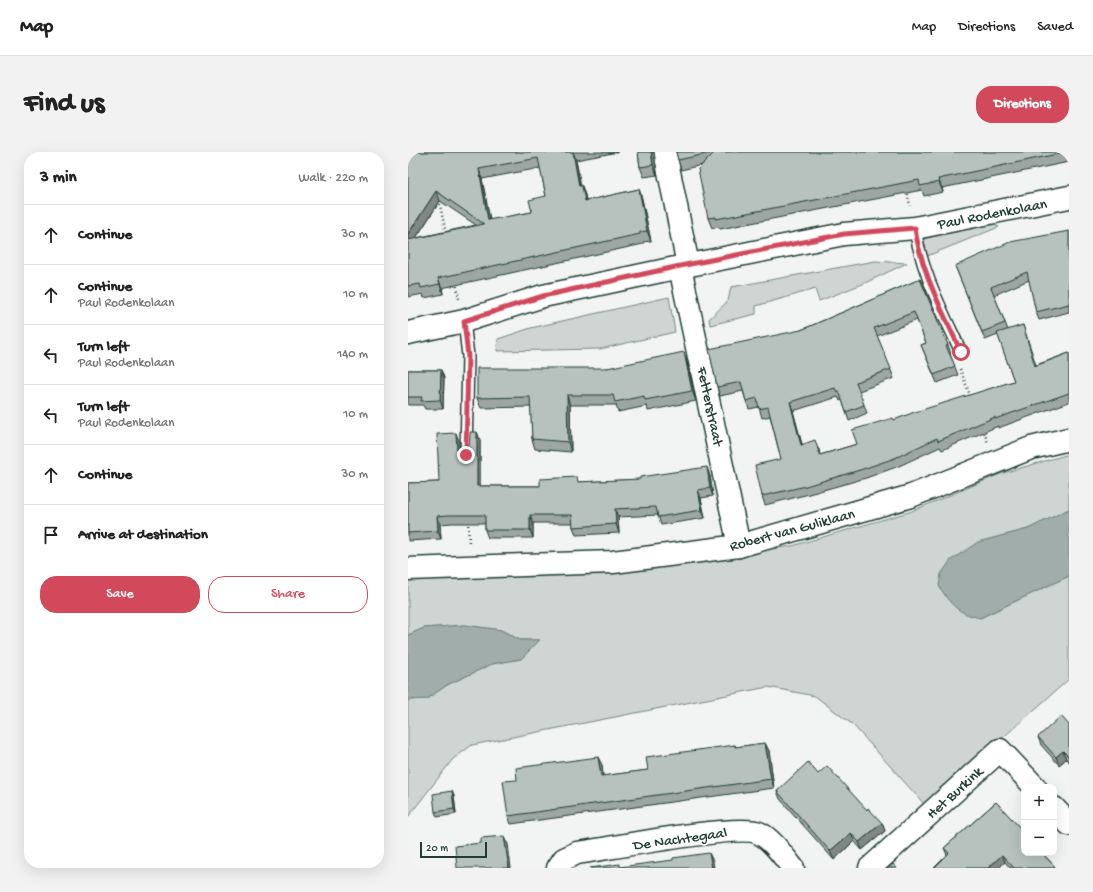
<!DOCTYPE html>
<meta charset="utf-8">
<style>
body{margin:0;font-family:"Gochi Hand",sans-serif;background:#f2f2f2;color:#222}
.controls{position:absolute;right:12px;bottom:12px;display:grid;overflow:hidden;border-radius:8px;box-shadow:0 4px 16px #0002}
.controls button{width:36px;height:36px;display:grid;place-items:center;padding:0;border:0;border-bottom:1px solid #e0e0e0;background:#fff;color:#222;font:20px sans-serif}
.scale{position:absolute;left:12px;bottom:10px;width:67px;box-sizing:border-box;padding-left:4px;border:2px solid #1f3d34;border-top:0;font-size:11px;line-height:14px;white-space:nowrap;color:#1f3d34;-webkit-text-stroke:3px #fff;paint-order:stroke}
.stop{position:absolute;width:12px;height:12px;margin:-9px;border:3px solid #d1495b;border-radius:50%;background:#fff}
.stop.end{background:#d1495b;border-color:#fff;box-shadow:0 1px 4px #0008}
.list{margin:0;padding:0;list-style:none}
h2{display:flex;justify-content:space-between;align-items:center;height:52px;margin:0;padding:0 16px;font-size:17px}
h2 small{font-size:13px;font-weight:400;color:#767676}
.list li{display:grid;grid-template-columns:26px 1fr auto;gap:12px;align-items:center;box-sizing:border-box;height:60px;padding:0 16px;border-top:1px solid #e0e0e0}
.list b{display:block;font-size:15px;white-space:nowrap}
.list p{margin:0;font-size:13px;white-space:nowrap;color:#767676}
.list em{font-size:13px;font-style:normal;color:#767676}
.actions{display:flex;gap:8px;padding:12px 16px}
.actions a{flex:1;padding:9px 0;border:1px solid #d1495b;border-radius:16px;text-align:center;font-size:14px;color:#d1495b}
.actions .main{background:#d1495b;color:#fff}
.icon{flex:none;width:22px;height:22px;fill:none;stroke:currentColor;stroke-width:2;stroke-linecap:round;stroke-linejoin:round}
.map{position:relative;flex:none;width:661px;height:716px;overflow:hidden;border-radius:16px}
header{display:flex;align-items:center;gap:24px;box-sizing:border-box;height:56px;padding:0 20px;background:#fff;border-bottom:1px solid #e0e0e0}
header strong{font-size:19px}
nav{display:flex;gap:22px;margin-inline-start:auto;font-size:14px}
.intro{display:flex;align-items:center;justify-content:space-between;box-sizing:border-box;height:96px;padding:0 24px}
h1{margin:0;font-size:28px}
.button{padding:10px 18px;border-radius:16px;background:#d1495b;color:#fff;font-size:14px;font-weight:700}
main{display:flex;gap:24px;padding:0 24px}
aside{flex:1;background:#fff;border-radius:16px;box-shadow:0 4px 16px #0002}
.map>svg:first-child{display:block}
</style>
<header>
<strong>Map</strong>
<nav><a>Map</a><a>Directions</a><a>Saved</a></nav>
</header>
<div class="intro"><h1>Find us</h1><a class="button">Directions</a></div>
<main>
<aside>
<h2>3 min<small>Walk · 220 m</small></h2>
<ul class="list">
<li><svg class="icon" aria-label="ahead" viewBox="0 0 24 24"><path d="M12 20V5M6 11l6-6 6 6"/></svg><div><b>Continue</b></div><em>30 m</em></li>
<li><svg class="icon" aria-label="ahead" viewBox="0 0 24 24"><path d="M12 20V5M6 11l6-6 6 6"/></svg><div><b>Continue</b><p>Paul Rodenkolaan</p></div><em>10 m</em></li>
<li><svg class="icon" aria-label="left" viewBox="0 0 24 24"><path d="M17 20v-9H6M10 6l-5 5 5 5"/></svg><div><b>Turn left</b><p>Paul Rodenkolaan</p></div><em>140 m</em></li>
<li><svg class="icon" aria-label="left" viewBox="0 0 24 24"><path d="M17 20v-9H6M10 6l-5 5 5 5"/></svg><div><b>Turn left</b><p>Paul Rodenkolaan</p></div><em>10 m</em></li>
<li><svg class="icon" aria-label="ahead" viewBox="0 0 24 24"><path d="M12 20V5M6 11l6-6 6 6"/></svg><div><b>Continue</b></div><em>30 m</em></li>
<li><svg class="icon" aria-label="arrive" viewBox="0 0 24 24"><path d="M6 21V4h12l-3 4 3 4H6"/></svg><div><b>Arrive at destination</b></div></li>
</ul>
<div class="actions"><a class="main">Save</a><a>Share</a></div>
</aside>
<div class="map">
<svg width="661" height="716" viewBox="0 0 661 716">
<rect width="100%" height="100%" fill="#f2f3f3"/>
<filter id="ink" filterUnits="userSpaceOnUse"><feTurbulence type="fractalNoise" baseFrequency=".025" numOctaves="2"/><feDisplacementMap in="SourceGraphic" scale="8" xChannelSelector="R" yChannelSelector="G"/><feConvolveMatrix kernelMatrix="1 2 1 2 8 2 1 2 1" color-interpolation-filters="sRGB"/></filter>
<g filter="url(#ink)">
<g fill="#ced5d3" stroke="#768984">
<polygon points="585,70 591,75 519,104 515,87"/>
<polygon points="467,109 499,111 457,131 411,149 407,137 348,154 348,162 302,173 301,167 320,149 323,135"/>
<polygon points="261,145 267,180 192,197 89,199 90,187 123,176"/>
<polygon points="661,302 661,357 620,377 570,390 572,466 661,424 661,527 518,654 445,573 407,544 360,535 64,593 45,607 0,665 0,548 19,547 39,533 84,512 113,507 131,488 112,488 93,478 57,473 16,476 0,483 0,427 275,410 384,394 504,359 595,321"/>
</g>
<g fill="#a1adaa" stroke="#6d807b">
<path d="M661,357V424L572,466C549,461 543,453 531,434L533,422L543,408L570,390L620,377Z"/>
<polygon points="57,473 93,478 112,488 132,488 113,507 84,512 39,533 19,547 0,548 0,483 16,476"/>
</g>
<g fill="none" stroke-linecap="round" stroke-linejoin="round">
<defs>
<g id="lane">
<path d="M507,76C513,120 535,160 553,200"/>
<polyline points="56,169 60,204 58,303"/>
</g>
<g id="street">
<polyline points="257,0 280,113"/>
<polyline points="272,115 331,394"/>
<polyline points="0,181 56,169 135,144 272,115 436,82 507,76 661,45"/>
<polyline points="0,417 205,410 331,394 503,344 623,296 661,287"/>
<polyline points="646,656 661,672"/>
<path d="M150,716L156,707L169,701C198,697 332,671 351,681C365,688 375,704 385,716"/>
<polyline points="462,716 592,598 627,635"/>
</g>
</defs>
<use href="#lane" stroke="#1f3d34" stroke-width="14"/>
<use href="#street" stroke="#1f3d34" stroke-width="25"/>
<g stroke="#1f3d34" stroke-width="2.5" stroke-dasharray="1 3" stroke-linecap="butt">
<polyline points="499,38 502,54"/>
<polyline points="31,48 38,82"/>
<polyline points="48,130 51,147"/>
<polyline points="552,217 563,246"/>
<polyline points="575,277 580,291"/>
<polyline points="60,369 61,392"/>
</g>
<use href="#lane" stroke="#fff" stroke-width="11"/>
<use href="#street" stroke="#fff" stroke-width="22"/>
</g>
<g fill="#9da6a3" stroke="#1f3d34" fill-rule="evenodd">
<path d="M0,0H210L168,8L173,34L177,43L178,49L231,37L234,47L243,89L235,90V92L34,136L35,142L16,146L15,142L0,145ZM132,16L138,44L124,60L82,68L74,27ZM32,49L68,73L8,86Z"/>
<polygon points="230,0 246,0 249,23 236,25 232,15"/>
<polygon points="268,0 661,0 661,10 534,36 535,40 516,44 514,38 312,77 311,75 304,76 300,66 294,13 273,18"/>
<polygon points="661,79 661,160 631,168 628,160 621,128 586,143 600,178 615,173 628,213 661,201 661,250 590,276 590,274 534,298 532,295 491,314 458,326 401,342 357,353 354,344 373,307 362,264 354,266 351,255 341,257 338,249 335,239 312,244 309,235 393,178 512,127 540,193 543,202 542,202 550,223 529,231 513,193 518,191 509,168 469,184 486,226 451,239 459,261 441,269 434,248 432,249 430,245 385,259 394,292 411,297 412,303 449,292 486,268 606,229 590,183 577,188 547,114"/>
<polygon points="279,210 288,249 240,259 239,254 210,260 208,253 162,253 163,300 127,297 124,287 123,255 73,256 69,246 199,216"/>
<polygon points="0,218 33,218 36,226 35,257 17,257 15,253 0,253"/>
<polygon points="69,280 72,288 72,334 132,334 171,330 302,324 305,344 293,346 297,366 253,373 250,363 210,365 211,381 168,383 165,375 165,371 125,371 125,386 80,386 77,378 77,371 44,371 32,372 33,387 0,389 0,331 31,330 51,289 52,300 55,302 61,298"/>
<polygon points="661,573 661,610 658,607 651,613 633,593 630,585"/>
<polygon points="357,591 361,599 366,636 103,672 100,664 109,628 194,613 195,624 240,618 327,593 328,595"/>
<polygon points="410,622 459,658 474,671 477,679 454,698 446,689 426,708 372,647 369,639"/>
<polygon points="44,639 46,644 48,662 29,665 27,660"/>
<polygon points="588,650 648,716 602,716 597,710 591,716 526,716 539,703 536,696"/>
</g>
<g fill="#808784" stroke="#1f3d34">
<polygon points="165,0 168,8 174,44 171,34"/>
<polygon points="243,0 246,0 249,23 245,13"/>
<polygon points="71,17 74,27 84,78 80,68"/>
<polygon points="530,27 534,36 535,40 531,30"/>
<polygon points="174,34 177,43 180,59 177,49"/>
<polygon points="231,37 234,47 243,89 239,79"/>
<polygon points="28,39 32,49 0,98 0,82"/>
<polygon points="30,126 34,136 35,142 32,132"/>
<polygon points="276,200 279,210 288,249 284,239"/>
<polygon points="33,218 36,226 35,257 32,248"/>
<polygon points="159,243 162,253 163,300 160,290"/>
<polygon points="382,250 385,259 396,301 393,293"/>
<polygon points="69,280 72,288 72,342 69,334"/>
<polygon points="48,281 51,289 52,306 49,298"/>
<polygon points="299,315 302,324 305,344 302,336"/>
<polygon points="290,338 293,346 297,366 294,358"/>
<polygon points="207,357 210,365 211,381 208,372"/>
<polygon points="122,363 125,371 125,386 122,378"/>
<polygon points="29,364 32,372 33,387 30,379"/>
<polygon points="357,591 361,599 366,636 363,627"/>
<polygon points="655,599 658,607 651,613 648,605"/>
<polygon points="190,605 194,613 196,633 193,624"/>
<polygon points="44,639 46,644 48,662 46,657"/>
<polygon points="474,671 477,679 454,698 451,690"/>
<polygon points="443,681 446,689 426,708 422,699"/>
<polygon points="96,684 100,692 103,716 101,716"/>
<polygon points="301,701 305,709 306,716 304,716"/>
<polygon points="594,703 597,710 591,716 580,716"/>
</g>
<g fill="#b7c1bd" stroke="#1f3d34" fill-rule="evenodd">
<path d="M0,0H165L171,34H174L177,49L231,37L239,79L232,80V82L30,126L32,132L13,136L12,132L0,134V88L76,72L28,39L0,82ZM130,6L138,44L121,48L124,60L80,68L71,17Z"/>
<polygon points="230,0 243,0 245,13 232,15"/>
<polygon points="268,0 659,0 530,27 531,30 512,34 511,28 308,67 308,65 300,66 290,17 307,0 270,8"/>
<polygon points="661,79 661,152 628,160 619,120 583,135 597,171 574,180 547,114 602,90"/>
<polygon points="512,127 540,193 538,194 547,214 526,223 513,193 518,191 506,160 466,176 483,217 448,230 456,253 438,260 431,239 429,240 427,236 382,250 393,293 407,288 412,303 449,292 444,278 485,266 486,268 504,261 606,229 589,181 615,173 627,214 661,201 661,241 587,267 587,265 530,289 529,286 487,306 455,317 398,334 354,344 347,313 373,307 360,255 351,257 349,246 338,249 333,230 309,235 301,197 393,178"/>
<polygon points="276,200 284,239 237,248 236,244 207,250 205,243 159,243 160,290 124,287 122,245 69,246 69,216 199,216"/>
<polygon points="0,218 33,218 32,248 13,249 14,245 0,245"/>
<polygon points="62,280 69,280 69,334 132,334 132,327 169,325 170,330 232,327 232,325 299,315 302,336 290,338 294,358 250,365 248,355 207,357 208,372 165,375 164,363 122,363 122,378 77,378 77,363 41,363 29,364 30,379 0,381 0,331 31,330 29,282 48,281 49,298 55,302 61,298"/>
<polygon points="653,564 661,573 661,605 655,599 648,605 630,585"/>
<polygon points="357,591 363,627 100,664 95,629 109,628 108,616 190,605 193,624 240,618 238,605 327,593 327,595"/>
<polygon points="400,610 410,622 419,614 459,658 460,656 474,671 451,690 443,681 422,699 369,639"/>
<polygon points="44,639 46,657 27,660 25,642"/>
<polygon points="588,650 616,680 616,701 634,701 648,716 606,716 594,703 580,716 526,716 541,701 536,696"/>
<polygon points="96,684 101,716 49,716 47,694 73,691 73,686"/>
<polygon points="301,701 304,716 182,716 212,712 212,715 265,708 265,706"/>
<polygon points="485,712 489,716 480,716"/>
</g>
</g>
<g fill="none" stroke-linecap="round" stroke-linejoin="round" filter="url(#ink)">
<path stroke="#d1495b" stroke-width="5" d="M58,303L60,204L56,169L135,144L272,114L436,82L507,76C513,120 535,160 553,200"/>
</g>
<g text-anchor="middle" stroke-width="3.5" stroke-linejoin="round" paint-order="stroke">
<g font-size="15" fill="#1f3d34" stroke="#fff">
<text transform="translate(584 61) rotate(-11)" y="5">Paul Rodenkolaan</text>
<text transform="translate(303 254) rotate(78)" y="5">Fetterstraat</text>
<text transform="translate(384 377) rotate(-15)" y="5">Robert van Guliklaan</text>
<text transform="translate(546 640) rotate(-42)" y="5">Het Burkink</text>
<text transform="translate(272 686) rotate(-8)" y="5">De Nachtegaal</text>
</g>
</g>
</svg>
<div class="controls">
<button>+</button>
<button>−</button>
</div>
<div class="scale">20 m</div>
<div class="stop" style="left:553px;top:200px"></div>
<div class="stop end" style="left:58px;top:303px"></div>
</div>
</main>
